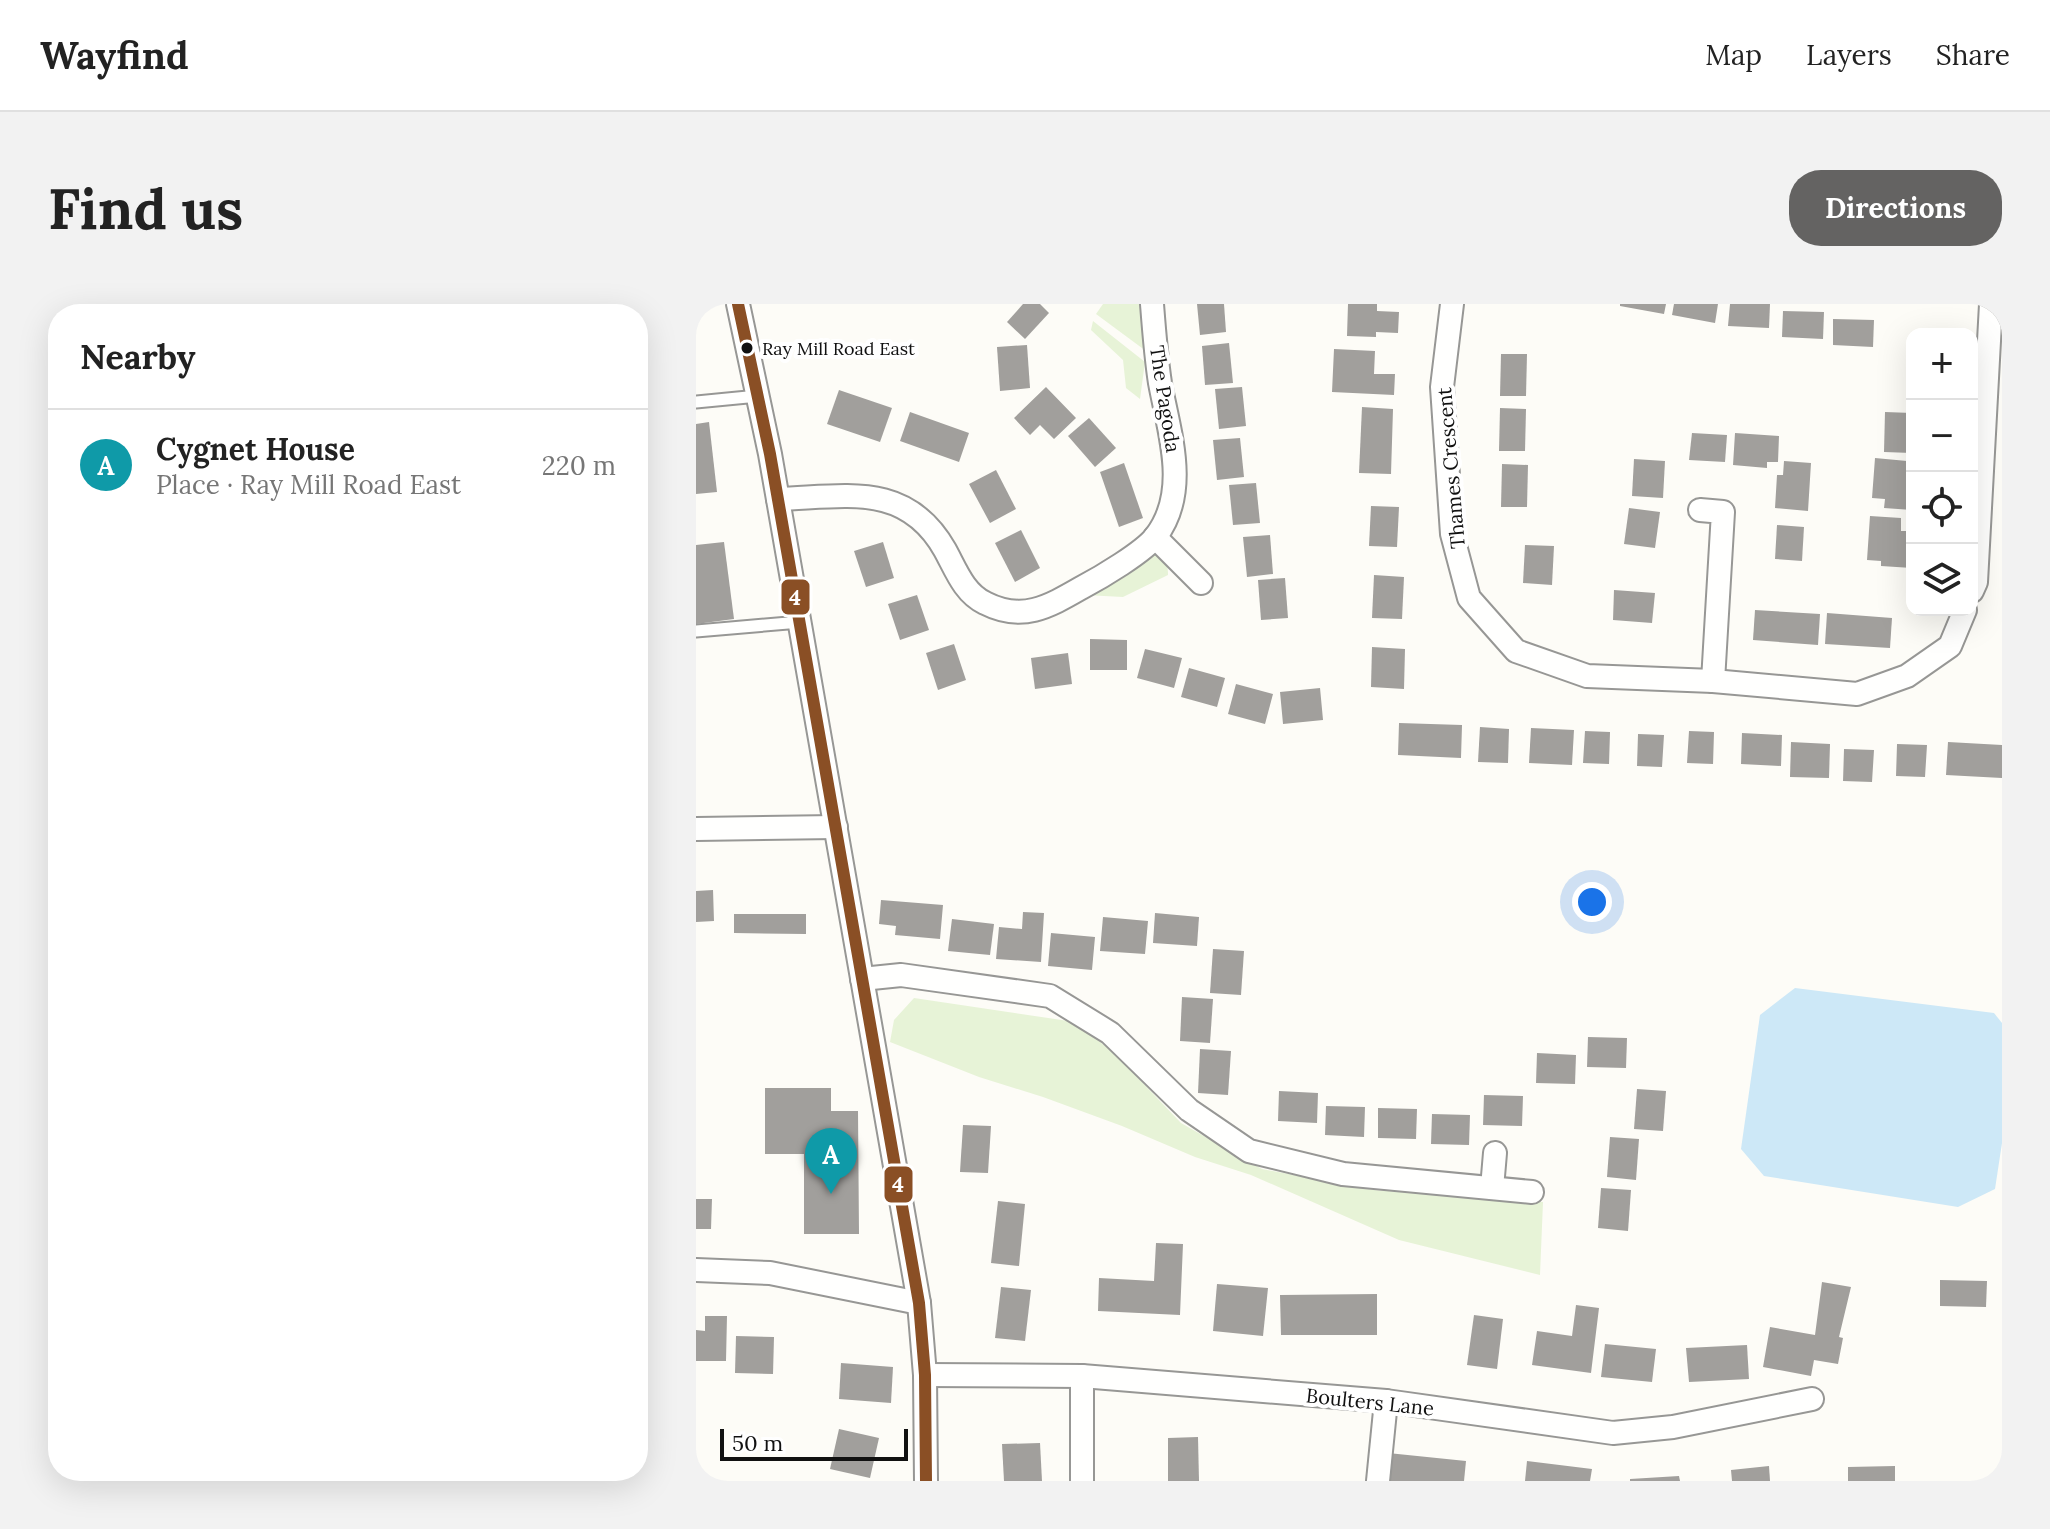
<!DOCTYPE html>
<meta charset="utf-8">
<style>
body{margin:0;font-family:Lora,serif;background:#f2f2f2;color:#222}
.controls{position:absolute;right:24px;top:24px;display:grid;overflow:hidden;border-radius:16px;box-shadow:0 8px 32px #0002}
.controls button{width:72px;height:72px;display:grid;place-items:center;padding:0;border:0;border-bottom:2px solid #e0e0e0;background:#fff;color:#222;font:40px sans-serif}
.scale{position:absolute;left:24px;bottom:20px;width:188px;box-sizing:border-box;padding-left:8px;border:4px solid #111;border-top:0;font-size:22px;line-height:28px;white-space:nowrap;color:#111;-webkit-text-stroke:6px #fff;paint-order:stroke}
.you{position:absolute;left:896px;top:598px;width:28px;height:28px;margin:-20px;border:6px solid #fff;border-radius:50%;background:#1a73e8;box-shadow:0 0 0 12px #1a73e833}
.badge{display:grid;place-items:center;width:52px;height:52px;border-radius:50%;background:#646362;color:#fff;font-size:26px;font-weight:700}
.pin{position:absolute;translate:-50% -66px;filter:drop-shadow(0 2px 4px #0008)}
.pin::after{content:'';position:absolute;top:42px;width:28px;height:24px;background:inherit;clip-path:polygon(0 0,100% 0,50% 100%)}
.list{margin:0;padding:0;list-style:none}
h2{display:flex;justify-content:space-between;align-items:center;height:104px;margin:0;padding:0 32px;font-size:34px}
h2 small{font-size:26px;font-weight:400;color:#767676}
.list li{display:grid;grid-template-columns:52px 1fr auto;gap:24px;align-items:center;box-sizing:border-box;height:112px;padding:0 32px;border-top:2px solid #e0e0e0}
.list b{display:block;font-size:30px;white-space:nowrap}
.list p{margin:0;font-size:26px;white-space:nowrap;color:#767676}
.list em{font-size:26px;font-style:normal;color:#767676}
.icon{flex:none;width:44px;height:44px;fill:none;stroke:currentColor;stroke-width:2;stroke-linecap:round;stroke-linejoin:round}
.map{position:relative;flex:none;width:1306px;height:1177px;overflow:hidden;border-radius:32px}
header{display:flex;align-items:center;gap:48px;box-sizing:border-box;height:112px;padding:0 40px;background:#fff;border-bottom:2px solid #e0e0e0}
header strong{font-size:38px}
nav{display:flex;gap:44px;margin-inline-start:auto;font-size:28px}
.intro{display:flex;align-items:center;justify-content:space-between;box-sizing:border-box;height:192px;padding:0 48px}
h1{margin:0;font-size:56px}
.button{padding:20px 36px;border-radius:32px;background:#646362;color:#fff;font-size:28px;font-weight:700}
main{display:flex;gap:48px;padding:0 48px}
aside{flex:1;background:#fff;border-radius:32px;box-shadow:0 8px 32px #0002}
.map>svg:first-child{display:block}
</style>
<header>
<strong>Wayfind</strong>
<nav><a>Map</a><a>Layers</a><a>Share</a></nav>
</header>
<div class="intro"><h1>Find us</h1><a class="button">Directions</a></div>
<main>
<aside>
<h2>Nearby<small></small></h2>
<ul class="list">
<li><span class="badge" style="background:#0f9aa8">A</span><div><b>Cygnet House</b><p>Place · Ray Mill Road East</p></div><em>220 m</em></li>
</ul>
</aside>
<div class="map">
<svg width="1306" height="1177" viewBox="0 0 1306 1177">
<rect width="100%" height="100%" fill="#fdfcf7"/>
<g fill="#e7f3d7">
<polygon points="407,0 447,0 450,47 400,10"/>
<polygon points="397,17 449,58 444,95 430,84 427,56 395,26"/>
<path d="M453,247C467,252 472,256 472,271L427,293L389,291Z"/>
<polygon points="218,694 379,718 419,750 485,819 566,865 678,886 847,898 844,971 703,936 555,871 499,853 426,822 347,793 283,773 194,738 198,716"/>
</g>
<polygon fill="#cde8f7" points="1099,684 1298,709 1306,719 1306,839 1299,885 1262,903 1068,872 1045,845 1064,711"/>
<g fill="#a19f9c">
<polygon points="327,0 344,0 353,9 329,35 311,18"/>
<polygon points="501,0 528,0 530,28 504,31"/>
<polygon points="652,0 681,0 681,7 703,8 702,29 680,28 680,33 651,32"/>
<polygon points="924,0 970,0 968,10 924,2"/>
<polygon points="978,0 1022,0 1019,19 976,11"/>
<polygon points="1034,0 1074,0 1073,24 1032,22"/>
<polygon points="1087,7 1128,8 1127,35 1086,33"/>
<polygon points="1137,15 1178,16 1177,43 1137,41"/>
<polygon points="533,39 537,79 509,81 506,42"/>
<polygon points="331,41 334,84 304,87 301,43"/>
<polygon points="638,45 679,47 678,70 699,70 698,91 636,88"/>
<polygon points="805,50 831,50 830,92 804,92"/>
<polygon points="350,83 380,114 358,135 344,121 334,131 318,114"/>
<polygon points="546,83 550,122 523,125 519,85"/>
<polygon points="143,86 196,104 184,138 131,120"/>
<polygon points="666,103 697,105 695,170 663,169"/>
<polygon points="804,104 830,105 829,147 803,147"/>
<polygon points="214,108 273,129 263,158 204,137"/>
<polygon points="1189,108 1216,109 1216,149 1188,148"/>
<polygon points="393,114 420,144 399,163 372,132"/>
<polygon points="13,118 21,188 0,190 0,120"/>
<polygon points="996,129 1031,131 1029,158 993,156"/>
<polygon points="1039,129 1083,132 1082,158 1071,158 1071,164 1037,161"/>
<polygon points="544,134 548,173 521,176 517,136"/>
<polygon points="1179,154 1211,157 1210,169 1216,169 1216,206 1188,204 1189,195 1176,194"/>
<polygon points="938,155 969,157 967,194 936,192"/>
<polygon points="1088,157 1115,159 1112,207 1079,204 1081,171 1087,171"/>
<polygon points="428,159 447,214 423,223 404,168"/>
<polygon points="806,160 832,161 831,203 805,203"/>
<polygon points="300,166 320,205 294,219 273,180"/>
<polygon points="560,179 564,219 537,221 533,181"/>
<polygon points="675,202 703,203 701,243 673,242"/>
<polygon points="933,204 964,208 959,244 928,240"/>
<polygon points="1174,212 1205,214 1205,227 1215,227 1213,241 1216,241 1216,264 1185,262 1185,257 1171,256"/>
<polygon points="1081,221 1108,223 1106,257 1079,255"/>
<polygon points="325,226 344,264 319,278 299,239"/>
<polygon points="574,231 577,270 551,273 547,233"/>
<polygon points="28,238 38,315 0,320 0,241"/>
<polygon points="187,238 198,274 170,283 158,247"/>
<polygon points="829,241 858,242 856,281 827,279"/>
<polygon points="678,271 708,273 706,315 676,314"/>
<polygon points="589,274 592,314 565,316 562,276"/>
<polygon points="918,286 959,289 956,319 917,316"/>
<polygon points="221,291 233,326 204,336 192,300"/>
<polygon points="1059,306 1124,310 1122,341 1057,336"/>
<polygon points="1131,309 1196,314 1194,344 1129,340"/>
<polygon points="394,335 431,336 431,366 394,366"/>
<polygon points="258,340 270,376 242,386 230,349"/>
<polygon points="676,343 709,345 708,385 675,383"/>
<polygon points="449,345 486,354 478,384 441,374"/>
<polygon points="372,349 376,380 339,385 335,354"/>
<polygon points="493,364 529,374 521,403 485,393"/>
<polygon points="540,380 577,390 569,420 532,410"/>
<polygon points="624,384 627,416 587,420 584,388"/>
<polygon points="703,419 766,421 765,454 702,451"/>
<polygon points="784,423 813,425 812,459 782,458"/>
<polygon points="835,424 878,426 876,461 833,459"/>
<polygon points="889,427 914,428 913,460 887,459"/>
<polygon points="993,427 1018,428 1017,460 991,459"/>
<polygon points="1046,429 1086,431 1085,462 1045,460"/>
<polygon points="942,430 968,431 966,463 941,462"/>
<polygon points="1095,438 1134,440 1133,474 1094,473"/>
<polygon points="1252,438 1306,441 1306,474 1250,471"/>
<polygon points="1201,440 1231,441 1229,473 1200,472"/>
<polygon points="1148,445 1178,446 1176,478 1147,477"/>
<polygon points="17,586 18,617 0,618 0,587"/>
<polygon points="185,596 247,601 244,635 199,631 200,622 183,620"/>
<polygon points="327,608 348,609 345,658 300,655 303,623 326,625"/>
<polygon points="459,609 503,613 501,642 457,639"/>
<polygon points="38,610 110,610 110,630 38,629"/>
<polygon points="407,613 452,617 449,650 404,647"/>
<polygon points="256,615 298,620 294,651 252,647"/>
<polygon points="355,629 399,633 396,666 352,662"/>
<polygon points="517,645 548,647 545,691 514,689"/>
<polygon points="486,693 517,695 514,739 484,737"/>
<polygon points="892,733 931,734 930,764 891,763"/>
<polygon points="504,745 535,747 532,791 502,789"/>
<polygon points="841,749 880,751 879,780 840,779"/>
<polygon points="69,784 135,784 135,807 162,807 163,930 108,930 108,850 69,850"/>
<polygon points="941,785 970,787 967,827 938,825"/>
<polygon points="583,787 622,789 621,819 582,817"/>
<polygon points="788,791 827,792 826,822 787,821"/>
<polygon points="630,802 669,803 668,833 629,831"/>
<polygon points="682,804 721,805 720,835 682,834"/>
<polygon points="736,810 774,811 773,841 735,840"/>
<polygon points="267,821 295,822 292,869 264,868"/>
<polygon points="914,833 943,835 940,876 911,873"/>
<polygon points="905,884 935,886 932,927 902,924"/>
<polygon points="0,895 16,895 15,925 0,925"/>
<polygon points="302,897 329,900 323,962 295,959"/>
<polygon points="460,939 487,940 484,1011 402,1007 403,974 458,977"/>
<polygon points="1244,976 1291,977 1290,1003 1244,1002"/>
<polygon points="1126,978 1155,983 1143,1033 1147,1034 1142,1060 1118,1056 1115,1072 1067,1063 1074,1023 1119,1031"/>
<polygon points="521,980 572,984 567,1032 517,1027"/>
<polygon points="305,983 335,986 329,1037 299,1034"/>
<polygon points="681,990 681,1031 585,1031 584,991"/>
<polygon points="880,1001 903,1004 895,1069 836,1061 841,1027 876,1032"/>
<polygon points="778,1011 807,1015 801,1065 771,1061"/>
<polygon points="9,1012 31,1012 30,1057 0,1057 0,1026 9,1027"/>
<polygon points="40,1032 78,1033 77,1070 39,1069"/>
<polygon points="909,1040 960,1045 956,1078 905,1073"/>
<polygon points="1051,1041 1053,1075 993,1078 990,1044"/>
<polygon points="145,1059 197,1063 195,1099 143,1095"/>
<polygon points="143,1125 183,1134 174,1174 134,1165"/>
<polygon points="502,1133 503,1177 472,1177 472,1134"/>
<polygon points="344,1139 346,1177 308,1177 306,1140"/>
<polygon points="692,1149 770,1157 768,1177 689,1177"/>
<polygon points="831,1157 896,1165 894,1177 829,1177"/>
<polygon points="1073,1162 1074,1177 1036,1177 1035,1166"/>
<polygon points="1199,1162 1199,1177 1152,1177 1152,1163"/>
<polygon points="983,1172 984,1177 934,1177 934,1175"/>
</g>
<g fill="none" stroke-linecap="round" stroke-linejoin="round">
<defs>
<g id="service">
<polyline points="0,98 62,92"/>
<polyline points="0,327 104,318"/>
</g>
<g id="minor">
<polyline points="42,0 74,150 223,999 229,1071 230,1177"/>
<polyline points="756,0 746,83 756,230 773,294 820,347 891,372 1017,377 1161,390 1211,372 1254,342 1269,306"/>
<path d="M82,195C149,193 210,177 249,246C260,266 268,289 289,299C326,318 352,303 385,284C404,274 448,248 460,232C494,187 473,128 464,79C460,53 458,26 456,0"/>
<polyline points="1004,206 1027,208 1017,377"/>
<polyline points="459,233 505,279"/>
<polyline points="1276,287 1280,278 1295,0"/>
<polyline points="0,525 140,523"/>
<polyline points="166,675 205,671 354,692 414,729 493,806 553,847 647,870 836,888"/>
<polyline points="796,884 799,849"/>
<polyline points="0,966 74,969 223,999"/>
<polyline points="229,1071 386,1072 690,1097 917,1129 977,1123 1116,1095"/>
<polyline points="386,1072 386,1177"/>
<polyline points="682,1177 690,1097"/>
</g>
</defs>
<use href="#service" stroke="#979795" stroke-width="15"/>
<use href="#minor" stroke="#979795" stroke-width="26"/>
<use href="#service" stroke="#fffffe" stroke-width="11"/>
<use href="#minor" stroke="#fffffe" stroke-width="22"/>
<defs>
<polyline id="bus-1" points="42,0 74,150 223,999 229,1071 230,1177"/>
</defs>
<use href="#bus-1" stroke="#fff" stroke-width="18"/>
<use href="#bus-1" stroke="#8a4f25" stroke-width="12"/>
</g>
<circle fill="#111" stroke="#fff" stroke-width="3" cx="51" cy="44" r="7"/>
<g text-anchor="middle" stroke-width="8" stroke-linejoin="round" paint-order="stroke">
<g font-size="18" fill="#111" stroke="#fff" text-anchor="start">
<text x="66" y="51">Ray Mill Road East</text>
</g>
<g font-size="20" fill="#111" stroke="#fff">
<text transform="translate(469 95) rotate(81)" y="7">The Pagoda</text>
<text transform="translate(755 164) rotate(-95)" y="7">Thames Crescent</text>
<text transform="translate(674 1098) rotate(6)" y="7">Boulters Lane</text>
</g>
</g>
<g stroke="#fff" stroke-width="3">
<rect x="84" y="274" width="31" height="38" rx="8" fill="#8a4f25"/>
<rect x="187" y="861" width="31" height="39" rx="8" fill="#8a4f25"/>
</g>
<g font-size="22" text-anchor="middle" font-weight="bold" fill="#fff">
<text x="99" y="301">4</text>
<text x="202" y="888">4</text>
</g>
</svg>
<div class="controls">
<button>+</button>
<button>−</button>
<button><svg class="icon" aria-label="locate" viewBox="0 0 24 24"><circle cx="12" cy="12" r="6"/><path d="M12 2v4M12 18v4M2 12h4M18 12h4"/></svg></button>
<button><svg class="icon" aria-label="layers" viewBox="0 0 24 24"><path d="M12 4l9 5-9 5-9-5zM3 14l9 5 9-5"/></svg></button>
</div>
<div class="scale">50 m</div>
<div class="you"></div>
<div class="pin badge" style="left:135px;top:890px;background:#0f9aa8">A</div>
</div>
</main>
